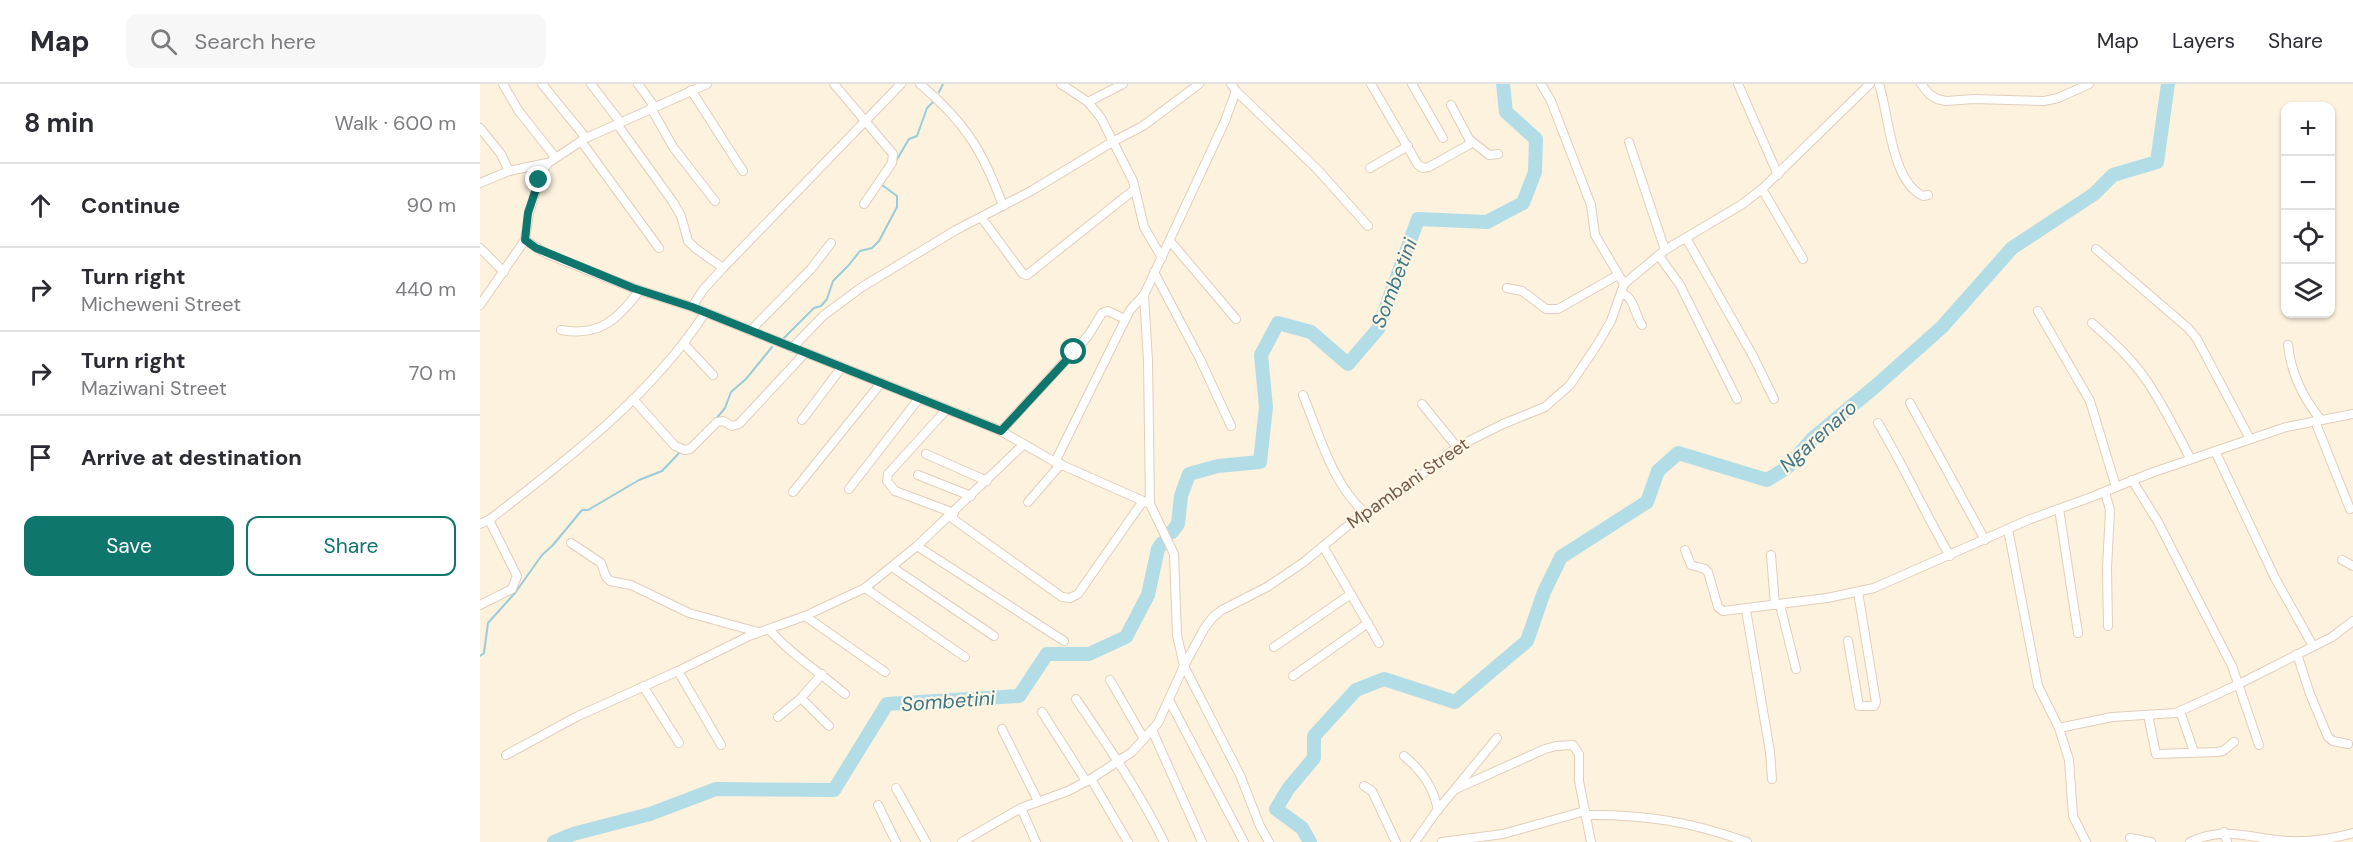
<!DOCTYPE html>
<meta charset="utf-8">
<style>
body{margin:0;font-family:"DM Sans",sans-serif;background:#f7f7f7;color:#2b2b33}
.controls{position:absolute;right:18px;top:18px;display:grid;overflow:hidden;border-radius:12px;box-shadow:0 2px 4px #0004}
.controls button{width:54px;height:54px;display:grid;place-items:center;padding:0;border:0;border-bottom:2px solid #e1e1e2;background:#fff;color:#2b2b33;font:30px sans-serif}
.stop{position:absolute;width:18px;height:18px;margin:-14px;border:4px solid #0f766e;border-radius:50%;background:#fff}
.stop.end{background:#0f766e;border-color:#fff;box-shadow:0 2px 6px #0008}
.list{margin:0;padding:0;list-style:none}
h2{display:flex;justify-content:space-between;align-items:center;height:78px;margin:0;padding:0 24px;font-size:26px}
h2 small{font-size:20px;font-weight:400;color:#7c7c81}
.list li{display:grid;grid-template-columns:39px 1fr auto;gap:18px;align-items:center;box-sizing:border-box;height:84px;padding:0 24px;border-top:2px solid #e1e1e2}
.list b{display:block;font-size:22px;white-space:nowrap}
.list p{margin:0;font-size:20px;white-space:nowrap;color:#7c7c81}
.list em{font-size:20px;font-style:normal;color:#7c7c81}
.actions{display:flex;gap:12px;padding:18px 24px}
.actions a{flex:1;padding:14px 0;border:2px solid #0f766e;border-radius:12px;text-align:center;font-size:21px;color:#0f766e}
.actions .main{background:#0f766e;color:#fff}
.icon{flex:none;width:33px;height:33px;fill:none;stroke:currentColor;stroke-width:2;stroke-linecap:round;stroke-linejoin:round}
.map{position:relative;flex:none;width:1873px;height:758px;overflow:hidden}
header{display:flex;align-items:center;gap:36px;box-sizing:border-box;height:84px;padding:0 30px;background:#fff;border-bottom:2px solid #e1e1e2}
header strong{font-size:28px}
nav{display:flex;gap:33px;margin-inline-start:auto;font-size:21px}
.search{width:420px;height:54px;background:#f7f7f7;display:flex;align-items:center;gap:15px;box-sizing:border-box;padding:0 21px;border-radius:12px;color:#7c7c81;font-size:22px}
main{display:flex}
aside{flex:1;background:#fff}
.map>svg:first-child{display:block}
</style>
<header>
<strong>Map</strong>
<div class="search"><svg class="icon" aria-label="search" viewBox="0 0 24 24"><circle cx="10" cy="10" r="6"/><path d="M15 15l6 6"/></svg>Search here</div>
<nav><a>Map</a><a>Layers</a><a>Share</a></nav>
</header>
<main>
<aside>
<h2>8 min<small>Walk · 600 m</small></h2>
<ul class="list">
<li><svg class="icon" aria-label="ahead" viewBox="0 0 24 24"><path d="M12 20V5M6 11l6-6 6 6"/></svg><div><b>Continue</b></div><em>90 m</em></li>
<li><svg class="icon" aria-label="right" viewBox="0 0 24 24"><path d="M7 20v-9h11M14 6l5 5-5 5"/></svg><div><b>Turn right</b><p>Micheweni Street</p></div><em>440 m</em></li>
<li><svg class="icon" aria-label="right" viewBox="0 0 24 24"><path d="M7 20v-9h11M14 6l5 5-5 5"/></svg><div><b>Turn right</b><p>Maziwani Street</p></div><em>70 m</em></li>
<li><svg class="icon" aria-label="arrive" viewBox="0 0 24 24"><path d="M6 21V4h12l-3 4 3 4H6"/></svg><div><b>Arrive at destination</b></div></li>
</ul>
<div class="actions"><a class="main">Save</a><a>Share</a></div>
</aside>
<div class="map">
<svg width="1873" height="758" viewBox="0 0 1873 758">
<rect width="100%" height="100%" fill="#fdf2de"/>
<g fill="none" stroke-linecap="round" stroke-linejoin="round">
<g stroke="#99ccd8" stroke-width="2">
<polyline points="459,8 463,0"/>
<polyline points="416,77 429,55 437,52 447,24 453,18"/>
<polyline points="304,254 334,224 341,222 347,215 353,197 368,182 380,167 392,164 399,157 417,123 417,112 402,101 404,98"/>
<polyline points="236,335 245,324 251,308 266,295 292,263"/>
<polyline points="0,572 4,569 8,539 35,509 62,471 73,461 102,426 108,426 159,396 182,387 201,367"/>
</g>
<g stroke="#b3dde6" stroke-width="14">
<polyline points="692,448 698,440 701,412 709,390 738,382 780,378 786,323 781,271 798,239 831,248 868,280 898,245 938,135 1007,138 1043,119 1055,88 1056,55 1026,28 1023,0"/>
<polyline points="74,758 93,750 170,730 236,705 354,706 407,620 539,612 567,570 609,570 646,553 668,511 678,465 682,459"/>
<polyline points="830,758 822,744 796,725 808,705 834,674 834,652 876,606 904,595 975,618 1047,557 1064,508 1081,473 1167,418 1178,387 1198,369 1287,396 1308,383 1332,355 1398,300 1462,243 1532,164 1614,110 1633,91 1677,78 1688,0"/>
</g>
<defs>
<g id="street">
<polyline points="23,0 38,26 75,73"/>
<polyline points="62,0 106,54"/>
<polyline points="111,0 140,38"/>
<polyline points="158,0 174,22"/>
<polyline points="354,0 413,70 412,79 384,120"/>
<path d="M440,0C485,38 503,67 523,122"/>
<polyline points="581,0 608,18 621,34 653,97 664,143 682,174"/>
<polyline points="751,0 756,7 837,85 888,142"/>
<polyline points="891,0 938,81 943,84 949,83 992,59"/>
<polyline points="932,0 963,54"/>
<polyline points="1061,0 1071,17 1111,121 1115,151 1144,200"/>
<polyline points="1258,0 1298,91"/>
<path d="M1399,0C1409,31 1411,97 1443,112L1448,111"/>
<polyline points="1441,0 1449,10 1457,15 1466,17 1494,15 1564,17 1578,14 1609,0"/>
<polyline points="211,6 263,87"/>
<polyline points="608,18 643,0"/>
<polyline points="971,21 989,55 1009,71 1018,70"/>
<polyline points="171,24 193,63 235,117"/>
<polyline points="137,40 193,118 201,132 208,157 215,164 243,184"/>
<polyline points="0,44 21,70 29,87"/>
<polyline points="101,57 179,164"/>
<polyline points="1149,58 1185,166"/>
<polyline points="890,84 928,62"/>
<polyline points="0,99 29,87 67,79"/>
<polyline points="1282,105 1323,175"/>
<polyline points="501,133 543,190 547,191 655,105"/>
<polyline points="1206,154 1273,272 1294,315"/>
<polyline points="45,156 67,170 153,204 212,223 519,346 575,378 670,420 694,470 697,551 704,582 760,691 780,742 789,758"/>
<polyline points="690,157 756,235"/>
<polyline points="0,164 24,188"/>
<polyline points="1616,165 1708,244 1717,255 1770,355"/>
<polyline points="1179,172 1200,201 1257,315"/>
<polyline points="674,188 720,275 751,342"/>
<polyline points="1027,204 1042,207 1066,225 1078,225 1138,191"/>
<path d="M1141,209C1155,213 1154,230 1162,241"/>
<polyline points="0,221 45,156 49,129 62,87 68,79 106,54 227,0"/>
<polyline points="212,223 223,206 243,184 421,0"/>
<polyline points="1558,227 1610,317 1636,403"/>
<path d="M1612,239C1631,256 1649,272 1664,293C1682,318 1696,347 1710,374"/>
<path d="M81,246C120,253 138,235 160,206"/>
<polyline points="270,247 331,185 351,159"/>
<polyline points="204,260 233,291"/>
<path d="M1808,261C1811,289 1823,314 1841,336"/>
<polyline points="312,264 344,231 382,203 476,146 551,107 634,57 663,42 719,0"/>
<path d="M823,311C840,352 852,400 886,430"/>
<polyline points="153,315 195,362 205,366 210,365 237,338 243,337 252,342 259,340 325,269"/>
<polyline points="1430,319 1505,456"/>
<polyline points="942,320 977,363"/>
<polyline points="466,326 408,390 407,397 415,407 474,429"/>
<polyline points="322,336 361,284"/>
<polyline points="1835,337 1870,425"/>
<path d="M1398,339C1424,382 1444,428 1470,472"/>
<polyline points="521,347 608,252 622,229 628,227 645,235"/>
<polyline points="1735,367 1795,494 1833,562"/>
<polyline points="446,370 507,397"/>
<polyline points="575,378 650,226 664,211"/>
<polyline points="438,391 491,412"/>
<polyline points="1652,396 1678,438 1752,582 1779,661"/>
<polyline points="369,405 440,313"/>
<polyline points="313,408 401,299"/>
<polyline points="1625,408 1630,426 1627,484 1628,542"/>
<polyline points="548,418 581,380"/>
<polyline points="670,420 668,277 664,211 745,37 756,7"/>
<polyline points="1579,425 1598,549"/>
<polyline points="469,432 582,513 590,514 598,510 663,417"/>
<polyline points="0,440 9,436"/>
<polyline points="1528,445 1558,602 1579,644 1589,676 1593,732 1606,758"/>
<polyline points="91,459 121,479 126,493 130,497 151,501 209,529 278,548"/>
<polyline points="437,462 584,557"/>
<polyline points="843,462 899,559"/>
<polyline points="1205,466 1211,481 1225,485 1228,488 1238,523 1243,527 1347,514 1394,504 1548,436 1609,414 1671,389 1806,343 1873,330"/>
<polyline points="1291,471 1295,521"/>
<polyline points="1862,476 1873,482"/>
<polyline points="412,483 514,552"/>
<polyline points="385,504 485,573"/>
<path d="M0,521L32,505L37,492L9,436C88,375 170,313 225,229"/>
<polyline points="1300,521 1316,585"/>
<polyline points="1266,526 1290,668 1292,695"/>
<polyline points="325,532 405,588"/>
<path d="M289,545C311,571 340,588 365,610"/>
<polyline points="1368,557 1379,622 1394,622 1396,618 1378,508"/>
<polyline points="794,563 871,510"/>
<polyline points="1817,570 1830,610 1848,653 1853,657 1868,660"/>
<polyline points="198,587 241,661"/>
<polyline points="813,592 888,539"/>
<polyline points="630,596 664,655"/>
<polyline points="163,602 199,659"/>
<polyline points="321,614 349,642"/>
<path d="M596,615C628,662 659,707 684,758"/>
<polyline points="689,616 764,758"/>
<polyline points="1700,627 1714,668"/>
<polyline points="562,628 606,697"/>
<polyline points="1668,631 1676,670 1737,668 1743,667 1754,658"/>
<polyline points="298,633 321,614 342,590"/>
<polyline points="1579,644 1632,633 1696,629 1757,601 1852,553 1873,537"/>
<polyline points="522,645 558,717"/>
<polyline points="672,646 722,758"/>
<polyline points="26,671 96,633 198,587 269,552 325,532 385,504 437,462 544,360"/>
<path d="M924,672C942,687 953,702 958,726"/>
<polyline points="611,695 648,758"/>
<polyline points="884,702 892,707 916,758"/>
<polyline points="416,704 446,758"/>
<polyline points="976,705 1065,665 1076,662 1093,661 1099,670 1099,697 1111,758"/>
<polyline points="398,721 416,758"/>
<polyline points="541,724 556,758"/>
<path d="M1106,731C1164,730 1212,738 1267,758"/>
<polyline points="1744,748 1747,758"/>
<polyline points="1650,754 1671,758"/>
<polyline points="482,758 541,724 588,707 611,695 652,668 678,639 704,582 724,545 733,533 742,526 787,503 824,478 871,439 912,414 977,363 1023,340 1065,323 1090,301 1117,261 1131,237 1144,200 1185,166 1261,121 1282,105 1390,0"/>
<polyline points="935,758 956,728 1017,654"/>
<polyline points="962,758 1023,750 1105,727"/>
<path d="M1710,758C1745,741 1772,755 1808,757C1831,758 1851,755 1873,749"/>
</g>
</defs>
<use href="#street" stroke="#e1ceba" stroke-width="10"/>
<use href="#street" stroke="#fff" stroke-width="8"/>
</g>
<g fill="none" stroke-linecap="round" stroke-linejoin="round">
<polyline stroke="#0f766e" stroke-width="8" points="59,96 48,129 45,156 56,164 153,204 212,223 521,347 594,268"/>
</g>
<g text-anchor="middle" stroke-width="4.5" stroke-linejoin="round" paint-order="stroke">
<g font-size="18" fill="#735846" stroke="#fff6e5">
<text transform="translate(928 399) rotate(-35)" y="6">Mpambani Street</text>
</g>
<g font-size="20" font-style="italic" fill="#3f7988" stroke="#fff6e5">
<text transform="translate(914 199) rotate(-69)" y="7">Sombetini</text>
<text transform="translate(1338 352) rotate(-42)" y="7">Ngarenaro</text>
<text transform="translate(468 617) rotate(-4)" y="7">Sombetini</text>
</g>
</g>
</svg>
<div class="controls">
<button>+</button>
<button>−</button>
<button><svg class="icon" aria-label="locate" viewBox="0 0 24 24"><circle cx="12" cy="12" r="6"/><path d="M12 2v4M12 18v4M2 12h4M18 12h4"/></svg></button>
<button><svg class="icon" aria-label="layers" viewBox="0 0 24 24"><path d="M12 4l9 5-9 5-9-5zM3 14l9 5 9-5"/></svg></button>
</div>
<div class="stop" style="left:594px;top:268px"></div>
<div class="stop end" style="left:59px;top:96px"></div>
</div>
</main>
